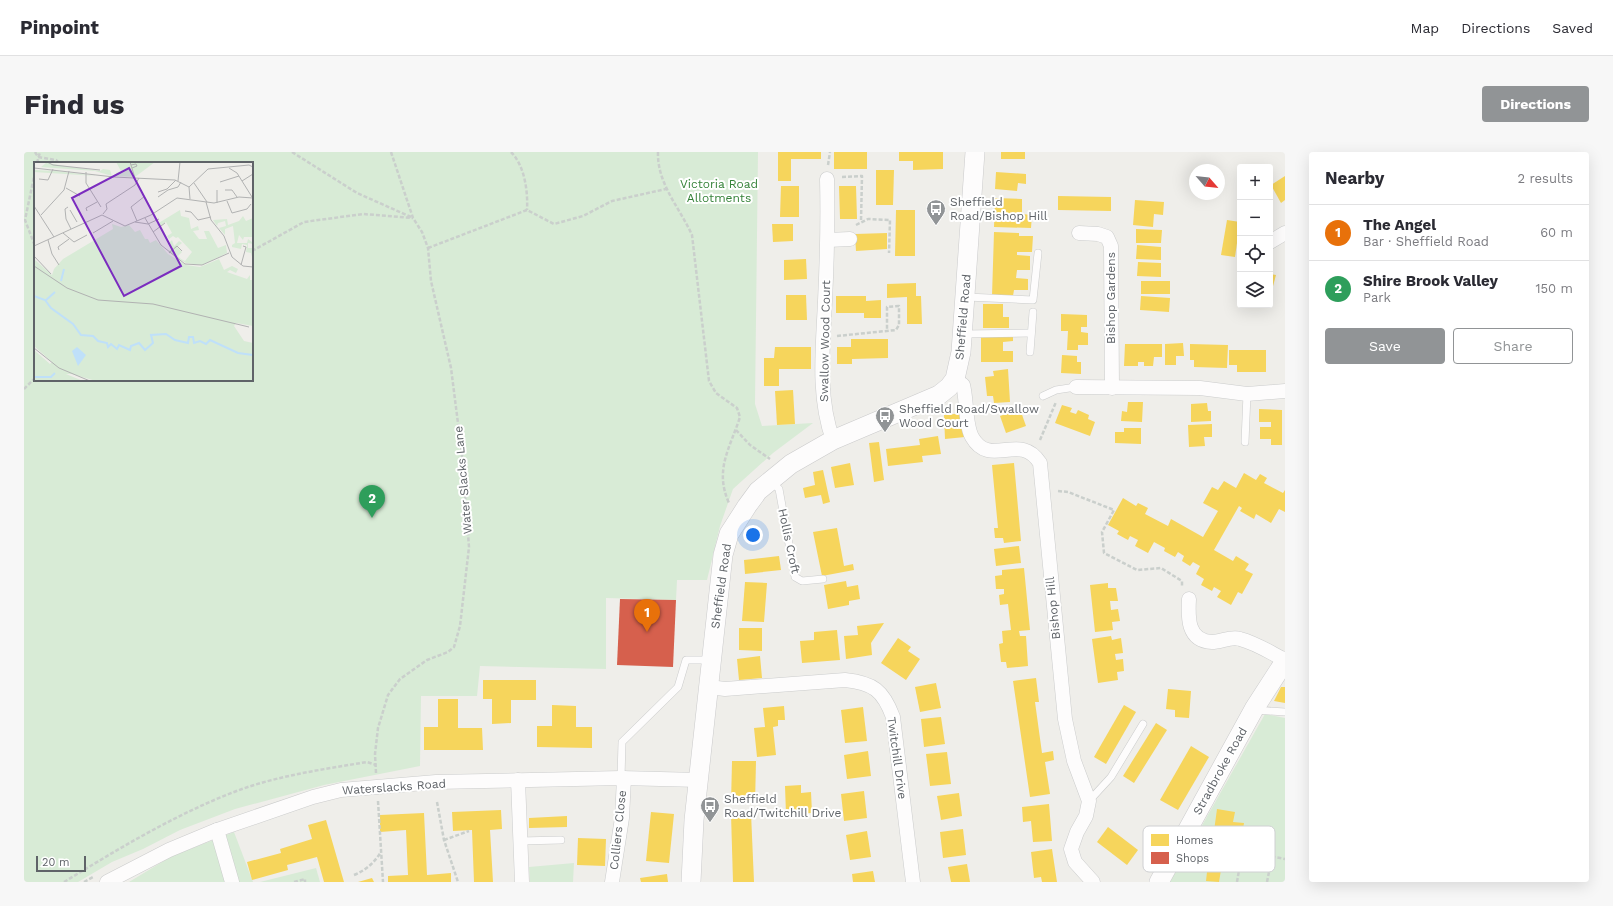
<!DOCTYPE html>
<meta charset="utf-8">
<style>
body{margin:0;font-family:"Work Sans",sans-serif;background:#f7f7f7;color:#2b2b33}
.controls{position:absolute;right:12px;top:12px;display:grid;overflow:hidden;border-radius:4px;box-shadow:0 4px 16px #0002}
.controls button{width:36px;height:36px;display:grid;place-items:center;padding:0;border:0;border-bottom:1px solid #e1e1e2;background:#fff;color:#2b2b33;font:20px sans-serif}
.compass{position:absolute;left:1165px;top:12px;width:36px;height:36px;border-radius:50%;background:#fff;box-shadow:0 4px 16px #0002;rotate:118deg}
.scale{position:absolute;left:12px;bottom:10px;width:50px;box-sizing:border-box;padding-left:4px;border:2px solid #5f6368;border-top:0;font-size:11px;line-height:14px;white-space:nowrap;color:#5f6368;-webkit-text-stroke:3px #fff;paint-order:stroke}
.you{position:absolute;left:729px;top:383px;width:14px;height:14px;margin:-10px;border:3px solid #fff;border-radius:50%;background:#1a73e8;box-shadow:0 0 0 6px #1a73e833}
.badge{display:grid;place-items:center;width:26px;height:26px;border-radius:50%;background:#919496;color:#fff;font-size:13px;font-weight:700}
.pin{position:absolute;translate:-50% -33px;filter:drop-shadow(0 1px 2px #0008)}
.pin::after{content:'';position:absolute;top:21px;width:14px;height:12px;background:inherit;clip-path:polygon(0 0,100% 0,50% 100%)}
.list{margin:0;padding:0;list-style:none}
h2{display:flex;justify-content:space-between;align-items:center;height:52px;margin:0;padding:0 16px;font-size:17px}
h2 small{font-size:13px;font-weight:400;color:#7c7c81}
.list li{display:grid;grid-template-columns:26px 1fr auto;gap:12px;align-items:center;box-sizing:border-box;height:56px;padding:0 16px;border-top:1px solid #e1e1e2}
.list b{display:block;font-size:15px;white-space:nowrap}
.list p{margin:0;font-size:13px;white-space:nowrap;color:#7c7c81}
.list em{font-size:13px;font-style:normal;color:#7c7c81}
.actions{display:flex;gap:8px;padding:12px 16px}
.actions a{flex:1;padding:9px 0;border:1px solid #919496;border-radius:4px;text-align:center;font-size:14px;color:#919496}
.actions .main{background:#919496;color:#fff}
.icon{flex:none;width:22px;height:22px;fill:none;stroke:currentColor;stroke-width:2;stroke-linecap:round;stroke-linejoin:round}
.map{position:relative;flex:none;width:1261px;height:730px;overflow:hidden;border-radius:4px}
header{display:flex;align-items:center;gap:24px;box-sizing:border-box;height:56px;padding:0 20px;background:#fff;border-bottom:1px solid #e1e1e2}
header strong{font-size:19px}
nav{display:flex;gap:22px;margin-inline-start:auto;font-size:14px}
.intro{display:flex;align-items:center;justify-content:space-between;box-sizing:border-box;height:96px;padding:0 24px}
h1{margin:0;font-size:28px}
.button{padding:10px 18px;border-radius:4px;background:#919496;color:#fff;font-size:14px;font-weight:700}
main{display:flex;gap:24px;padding:0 24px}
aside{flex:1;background:#fff;border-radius:4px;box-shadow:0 4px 16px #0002}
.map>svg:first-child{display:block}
</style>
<header>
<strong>Pinpoint</strong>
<nav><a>Map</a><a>Directions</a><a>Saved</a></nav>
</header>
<div class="intro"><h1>Find us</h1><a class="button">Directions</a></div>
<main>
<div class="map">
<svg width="1261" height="730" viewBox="0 0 1261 730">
<rect width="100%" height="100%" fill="#efeeea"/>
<g fill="#d8ebd6" fill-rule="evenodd">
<path d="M0,0H734L731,252L738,274L789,271L749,301L709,337L696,374L683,428H653L652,448L582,446V517L456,514L453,544H397L396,614L300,633L211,657L156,678L119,697L88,710L54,730H0ZM11,11H228V228H11Z"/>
<polygon points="1241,562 1261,566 1261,730 1146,730"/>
<polygon points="210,680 229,730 105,730 148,704"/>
<polygon points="550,711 549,730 506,730 505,715"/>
<polygon points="292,716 296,730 236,730"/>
</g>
<g fill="#f6d55c">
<polygon points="754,0 797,0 797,7 767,7 767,29 754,29"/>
<rect x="810" y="0" width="33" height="17"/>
<polygon points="875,0 919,0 919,17 889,18 889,9 875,9"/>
<rect x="977" y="0" width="24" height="7"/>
<polygon points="852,18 870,18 869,53 852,53"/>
<polygon points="972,20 1002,22 1002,32 994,31 993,39 971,37"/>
<polygon points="1261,24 1261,48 1257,51 1247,33"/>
<polygon points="757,34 775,34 775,65 756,65"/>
<polygon points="815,34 832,34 833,67 816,67"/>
<polygon points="1034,44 1087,45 1087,59 1034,58"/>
<polygon points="971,46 998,47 998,62 1008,63 1007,76 970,75"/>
<polygon points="1111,48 1140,50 1139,63 1130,62 1129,75 1109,73"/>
<polygon points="872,58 891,58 891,104 871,104"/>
<polygon points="1203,68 1216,70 1211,105 1197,103"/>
<polygon points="748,72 769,72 769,89 749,90"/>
<polygon points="1112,77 1138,78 1137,91 1112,91"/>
<polygon points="970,80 995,81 995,84 1009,84 1008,100 993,100 993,103 1006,104 1006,118 993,118 992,126 1004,127 1004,138 990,138 989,144 968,144"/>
<polygon points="863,81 863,97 832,99 831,82"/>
<polygon points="1113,93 1137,95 1137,108 1112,107"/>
<polygon points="782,107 783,127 760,128 760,108"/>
<polygon points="1114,110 1137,111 1137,125 1113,124"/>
<polygon points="1246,122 1252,123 1248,138 1246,137"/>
<rect x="1117" y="129" width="29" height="13"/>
<polygon points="892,131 892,144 897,144 898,172 883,172 883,145 863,146 863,132"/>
<polygon points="762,143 782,143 783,168 762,168"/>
<polygon points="812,144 842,144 842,149 857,148 857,166 840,166 840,161 812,161"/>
<polygon points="1117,144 1146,146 1145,160 1116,158"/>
<polygon points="959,152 979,152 979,165 985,165 985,176 959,176"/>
<polygon points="1037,162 1063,163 1063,175 1057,175 1057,180 1064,181 1064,193 1054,193 1054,198 1043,198 1044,179 1037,179"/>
<polygon points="957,184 989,184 989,189 979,190 979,199 989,199 989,210 957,210"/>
<polygon points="827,187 864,187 864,206 828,207 828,212 813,212 813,195 827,195"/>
<polygon points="1159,191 1160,204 1152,204 1152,213 1141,213 1141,192"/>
<polygon points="1101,192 1138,192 1138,205 1130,205 1129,214 1120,214 1120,210 1114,210 1114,214 1100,214"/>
<polygon points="1166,192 1204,193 1203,216 1170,215 1170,208 1166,208"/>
<polygon points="751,195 787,195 787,217 755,217 755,234 740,234 740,206 750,206"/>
<polygon points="1205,198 1242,198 1242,220 1213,220 1213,213 1205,213"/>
<polygon points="1038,203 1053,204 1053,210 1057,210 1057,222 1037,221"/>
<polygon points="984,217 986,250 970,251 969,244 963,244 961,225 970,224 969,219"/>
<polygon points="769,238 771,272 753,273 751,239"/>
<polygon points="1104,250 1119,250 1118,270 1097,269 1098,259 1103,260"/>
<polygon points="1183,251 1184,259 1187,259 1187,269 1167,270 1167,252"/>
<polygon points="1038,253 1048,256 1046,260 1052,262 1054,258 1065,263 1064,267 1071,270 1066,284 1031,271"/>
<polygon points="996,257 1002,274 982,281 976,264"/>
<polygon points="1235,257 1258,258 1258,293 1247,293 1247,287 1236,287 1236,275 1247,275 1247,270 1235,270"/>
<polygon points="940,261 941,285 921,287 920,263"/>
<polygon points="1188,272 1188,285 1180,285 1181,294 1165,295 1164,273"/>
<polygon points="1100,276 1117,276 1117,292 1091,291 1091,280 1100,280"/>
<polygon points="914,284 917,302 898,304 899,310 864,314 862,297 896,293 895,287"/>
<polygon points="855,290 860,328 850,330 845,291"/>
<polygon points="826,311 830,333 811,336 807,315"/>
<polygon points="990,311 997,389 980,391 979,386 971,386 970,376 974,376 968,313"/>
<polygon points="799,318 806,350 799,352 797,343 781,346 779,336 791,333 789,320"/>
<polygon points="1220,321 1232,328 1236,322 1243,326 1240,331 1259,341 1261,338 1261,360 1255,357 1247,371 1232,362 1230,367 1216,359 1218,356 1215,354 1190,398 1209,409 1212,404 1225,412 1221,418 1229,422 1218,442 1214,440 1207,453 1193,445 1197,439 1190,435 1188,439 1177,433 1180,427 1172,422 1176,414 1169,410 1166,414 1158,409 1160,404 1154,400 1151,405 1140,399 1141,396 1130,390 1124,401 1111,394 1114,388 1106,384 1104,388 1093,382 1095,379 1084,373 1099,346 1112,354 1114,351 1124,356 1121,362 1144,374 1147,367 1179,385 1194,359 1179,351 1188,335 1194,338 1200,329 1212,336"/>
<polygon points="813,376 820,414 829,412 830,418 798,424 789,380"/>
<polygon points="995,394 997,411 972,414 970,397"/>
<polygon points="755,404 757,418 721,422 720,408"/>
<polygon points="1000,416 1006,478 995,479 996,484 1002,484 1004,514 983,516 982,510 977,510 975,492 979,491 978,479 987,478 984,452 976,453 975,443 980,442 980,437 972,437 971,424 978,423 978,418"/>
<polygon points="822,429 823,435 834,433 836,447 825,449 825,453 804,457 800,433"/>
<polygon points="721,430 743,431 740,470 718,469"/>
<polygon points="1084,431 1084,436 1092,436 1094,449 1086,449 1087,458 1094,457 1096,469 1088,470 1089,478 1071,480 1066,433"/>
<polygon points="860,471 847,491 848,503 822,507 820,484 834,483 833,474"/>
<polygon points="715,476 738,476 738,499 715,498"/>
<polygon points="813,478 816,508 778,511 776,489 790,488 790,480"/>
<polygon points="1087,484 1088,488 1097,486 1099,501 1091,502 1092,508 1099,507 1100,519 1093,520 1094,528 1074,531 1068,487"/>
<polygon points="874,486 887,495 884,499 896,507 882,528 857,511"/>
<polygon points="736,504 738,526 715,528 713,507"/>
<polygon points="1012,526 1015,550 1011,550 1018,601 1029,599 1030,608 1021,610 1026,642 1006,645 989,529"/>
<polygon points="459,528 512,528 512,548 487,548 487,571 468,572 468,547 459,547"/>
<polygon points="912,531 917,556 896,560 891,535"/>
<polygon points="1257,535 1261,535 1261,551 1250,549"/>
<polygon points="1144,537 1167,539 1165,566 1151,565 1151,558 1142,557"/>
<polygon points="414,547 434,547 434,576 458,576 459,598 400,598 400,575 414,575"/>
<polygon points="528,553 552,554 552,575 568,575 568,596 513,595 513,574 528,574"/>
<polygon points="1100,553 1112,560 1082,612 1070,605"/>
<polygon points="760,554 761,568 754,568 754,574 749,575 752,603 733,605 730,576 741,575 739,556"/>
<polygon points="839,555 843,589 821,591 817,558"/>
<polygon points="917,565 921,592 900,595 897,567"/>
<polygon points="1132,571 1143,578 1110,631 1099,624"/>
<polygon points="1167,594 1185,605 1154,658 1136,648"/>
<polygon points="844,599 847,624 823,627 820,603"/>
<polygon points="923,600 927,632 906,634 902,602"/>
<polygon points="708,609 732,609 731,652 707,652"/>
<polygon points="777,633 777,641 787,640 788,661 762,662 761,634"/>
<polygon points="840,639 843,666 820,669 817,642"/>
<polygon points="935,641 938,664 917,668 913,644"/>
<polygon points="1025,652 1028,689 1009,690 1007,669 999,670 998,655"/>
<polygon points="1193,657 1211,660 1209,670 1220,671 1217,690 1208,689 1204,719 1197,718 1195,730 1182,729 1183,720 1175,719 1176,708 1191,711 1195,680 1190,679"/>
<polygon points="477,658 478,677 466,678 469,730 450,730 448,678 429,679 428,660"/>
<polygon points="627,660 650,662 645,711 622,709"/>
<polygon points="400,661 403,723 427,721 427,730 364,730 364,724 384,723 382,678 356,680 356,663"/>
<polygon points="727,661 730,730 709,730 707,662"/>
<polygon points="543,664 543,675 505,676 505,666"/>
<polygon points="302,668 320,730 300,730 293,705 263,713 264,718 228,728 223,710 257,701 256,697 288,687 284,673"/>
<polygon points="1084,675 1114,698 1103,713 1073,690"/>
<polygon points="939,677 942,703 919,706 916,680"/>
<polygon points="843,679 847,705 826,708 822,683"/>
<polygon points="554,686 582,687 581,714 553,713"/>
<polygon points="1028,697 1033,730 1018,730 1017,725 1010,726 1007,700"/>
<polygon points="943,712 946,730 927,730 924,715"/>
<polygon points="849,719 851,730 829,730 828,722"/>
<polygon points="643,722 644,730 617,730 616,726"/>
<polygon points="348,726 350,730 334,730"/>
</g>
<polygon fill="#d6604d" points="596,447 652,448 649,515 593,513"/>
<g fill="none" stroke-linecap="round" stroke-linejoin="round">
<defs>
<g id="lane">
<polyline points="942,145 1009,148 1014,101"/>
<polyline points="940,182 1007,181"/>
<polyline points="1006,200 1009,160"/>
<polyline points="1019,244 1032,238 1052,235"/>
<polyline points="1221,290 1223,242"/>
<polyline points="748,330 755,337 771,425 778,429 799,427"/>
<polyline points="1231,558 1261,560"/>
<polyline points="597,626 598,590 654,535 662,508 686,508"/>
<polyline points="1065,649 1087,625 1119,572"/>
<polyline points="496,689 537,688"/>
</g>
<g id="street">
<path d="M803,27C804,67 803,108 801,149C799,195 793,244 809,288"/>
<polyline points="1055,81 1074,82 1083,85 1087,94 1088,236"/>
<polyline points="804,88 826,87"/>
<polyline points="1246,90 1261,81"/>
<path d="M931,227L939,233C943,248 941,272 948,285C966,317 996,279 1016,311L1041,567L1050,609L1065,649L1062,664L1053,680L1047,697L1051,710L1069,730"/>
<polyline points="1052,235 1176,236 1223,242 1261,239"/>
<path d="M1165,447C1164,465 1163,489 1188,490C1197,490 1207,484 1216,487C1232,491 1247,501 1261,508"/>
<path d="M685,535L701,537L821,528C849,531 859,538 869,565L889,730"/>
<polyline points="494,628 498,730"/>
<polyline points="193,678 208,730"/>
<polyline points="83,730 145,698 193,678 289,645 317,638 412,630 597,626 675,628"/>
<polyline points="588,730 598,666 600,626"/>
</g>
<g id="secondary">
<polyline points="667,730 670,668 699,403 705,382 723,354 734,339 767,312 809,288 915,243 925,235 931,227 937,200 951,0"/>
<polyline points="1135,730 1230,557 1261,509"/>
</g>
</defs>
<use href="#lane" stroke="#cbcccc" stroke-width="8"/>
<use href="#street" stroke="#cbcccc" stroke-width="15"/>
<use href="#secondary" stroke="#cacacb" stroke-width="20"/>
<g stroke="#cacfcc" stroke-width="2.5" stroke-dasharray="4 2" stroke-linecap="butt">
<polyline points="11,0 14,5 32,8 35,11"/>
<polyline points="268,0 333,41 387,65"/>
<path d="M487,0C501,14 504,40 503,58"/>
<path d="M634,0C633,32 656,56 668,83L685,229L692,241L713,256L716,265C706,296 690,318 705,351"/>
<polyline points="13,11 16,0"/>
<polyline points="804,13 806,0"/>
<polyline points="11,20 1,68 11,94"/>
<polyline points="818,25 838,24 837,69"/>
<polyline points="832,73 844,67 866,68 865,101"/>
<polyline points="404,96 503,58 530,72 559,64 588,49 642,37"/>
<polyline points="228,99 280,70 339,62 389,66"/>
<polyline points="813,184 872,178 875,173 875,154 863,155 863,179"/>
<polyline points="0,237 11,226"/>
<polyline points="712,278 726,293 746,307"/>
<polyline points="1016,288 1032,250"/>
<polyline points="1034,339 1044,340 1090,358 1078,380 1080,401 1113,418 1137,416 1158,429 1158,434"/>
<polyline points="352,621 351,602 354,576 364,543 376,527 403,508 424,500 430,495 436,474 445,395 438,303 427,216 407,129 404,96 398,80 389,66 367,0"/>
<polyline points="354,649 359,730"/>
<polyline points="413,650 420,688 434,730"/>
<polyline points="420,688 445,679"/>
<polyline points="1218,699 1261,707"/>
<path d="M330,723C342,718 350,711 357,700"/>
<path d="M40,730C96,696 155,660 218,637C258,623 301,617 343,610L352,613"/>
<polyline points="60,730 69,725"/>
<polyline points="270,730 281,727 281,730"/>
<polyline points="1213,730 1222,677"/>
<polyline points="1243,730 1248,705"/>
</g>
<use href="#lane" stroke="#fdfcfc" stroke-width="7"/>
<use href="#street" stroke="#fdfcfc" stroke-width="14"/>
<use href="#secondary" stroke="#fdfcfc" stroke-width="19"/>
</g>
<defs>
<symbol id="bus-pin" viewBox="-11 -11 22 30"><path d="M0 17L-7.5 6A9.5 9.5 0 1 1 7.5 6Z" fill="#919496" stroke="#fff"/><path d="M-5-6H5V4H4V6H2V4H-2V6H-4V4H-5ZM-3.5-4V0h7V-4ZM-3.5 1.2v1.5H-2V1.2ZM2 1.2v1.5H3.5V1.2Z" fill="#fff"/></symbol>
</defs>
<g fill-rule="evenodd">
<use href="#bus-pin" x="901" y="46" width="22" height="30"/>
<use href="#bus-pin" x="850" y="253" width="22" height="30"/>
<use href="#bus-pin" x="675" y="643" width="22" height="30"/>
</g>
<g text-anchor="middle" stroke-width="4" stroke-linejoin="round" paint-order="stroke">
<g font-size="12" fill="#348238" stroke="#fff">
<text x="695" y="36">Victoria Road<tspan x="695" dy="14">Allotments</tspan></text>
</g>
<g font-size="12" fill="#5f6368" stroke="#fff" text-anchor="start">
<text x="926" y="54">Sheffield<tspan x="926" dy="14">Road/Bishop Hill</tspan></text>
<text x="875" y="261">Sheffield Road/Swallow<tspan x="875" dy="14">Wood Court</tspan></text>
<text x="700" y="651">Sheffield<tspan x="700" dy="14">Road/Twitchill Drive</tspan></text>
</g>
<g font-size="12" fill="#5f6368" stroke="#fff">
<text transform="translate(1087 146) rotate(-90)" y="4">Bishop Gardens</text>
<text transform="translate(939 165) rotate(-85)" y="4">Sheffield Road</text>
<text transform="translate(801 189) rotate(-89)" y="4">Swallow Wood Court</text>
<text transform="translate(439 328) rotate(-95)" y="4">Water Slacks Lane</text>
<text transform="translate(765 389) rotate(78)" y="4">Hollis Croft</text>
<text transform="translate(697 434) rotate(-82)" y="4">Sheffield Road</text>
<text transform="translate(1029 456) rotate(-96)" y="4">Bishop Hill</text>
<text transform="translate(873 606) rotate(82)" y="4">Twitchill Drive</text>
<text transform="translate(1196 619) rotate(-61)" y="4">Stradbroke Road</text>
<text transform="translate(370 635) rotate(-4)" y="4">Waterslacks Road</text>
<text transform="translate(594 678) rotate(-84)" y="4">Colliers Close</text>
</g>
</g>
<g transform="translate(10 10)">
<rect width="219" height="219" fill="#efeeea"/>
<path d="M82,0H121L101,15L82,14V11L87,9ZM12,1L66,9L69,7L76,8L78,14L61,9L7,5ZM0,8L22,9L63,14L0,10ZM146,48L147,54L155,56L157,67L164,64L165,68L159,69L165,77H173L170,69H175L184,86L192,83L193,91L168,103L152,101L134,90L138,86L134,82L138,78L140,84L145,79L148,81L143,85L148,90L144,94L147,97L151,99L158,90L144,75L142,76L139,74L135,77L133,74L138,71L132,60L125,65L123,62ZM209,54L212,59L219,56V75H210L209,78L205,73L203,81H213L214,77L218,80L219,77V82L214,81V86H219L218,95L217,91L212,90L213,83L208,82L207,87L198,85V83L201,81L199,64L191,67V73L185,66L192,64L191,59L184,61L183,64L179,58L193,57L194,63L205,59ZM78,62L87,65L95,63L101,70L106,68L111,77H114L116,81L122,78L134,92L152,103L166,105L185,97L190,108L198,104L204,107L202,111L196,108L193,110L213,117L216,113V118H219V164L202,161L200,164L210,179L219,181V219H62L38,212H32L49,219H0V188L16,202L18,200L0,184V97L18,113L20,107L29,97L79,67Z" fill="#d8ebd6"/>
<path d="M43,185L52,193L44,204L38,189Z" fill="#bfe0f9"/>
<path fill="none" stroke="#bfe0f9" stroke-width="2" d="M27,119L30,107M0,134L11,138L17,146L39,162L47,173L59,174L64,179L73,181L74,185L77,182L83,187L85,183L96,188L97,184L105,181L111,188L119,181L117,173L132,172L141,178L154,181L155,175H159L160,181L166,179L172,182L176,178L204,191L219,193M11,139L21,130M0,215H17L21,211"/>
<path fill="none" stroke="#b1b2b2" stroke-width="1" d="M13,0L19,3L66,8M96,0L101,16M97,3L102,2L103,4L98,6M0,6L80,15L141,18L155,25L156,37M195,6L203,11L218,35M52,10V21L67,45M5,17L14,18L19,7M144,19L146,0M208,19L219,12M186,20L205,14M160,21L173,40M155,25L174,7L215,3L219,5M32,26L46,34M183,28V41M191,28H198L203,35M124,30L133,27L142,18M124,35L134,28L144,25L147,20M193,39L198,51L213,47L217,42M172,40L177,58L190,74L198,95L209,104L219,105M0,44L20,75M34,45L31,47L32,57L37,67M36,48L43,60M53,49L52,46L63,40M151,49L157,50L164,58L177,55M69,52L73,47L72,42L101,23L105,16M7,53L30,28L35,9M111,56L127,83L151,102L168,103L195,91M103,59L97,45L111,34M101,60L114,62M114,62L125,57M119,70L131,61M29,71L40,80L53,73M59,71L79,59M14,78L18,92L25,103M0,84L68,53L91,64L117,53L143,36L180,41L205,35L219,36M25,88L24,85L35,77M135,91L143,84L148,89M0,94L17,112M207,103L212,85L209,84M0,104L33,126L64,138L119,142L215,165M0,186L25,206L56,219"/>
<path fill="#7b2cbf" fill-opacity="0.15" stroke="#7b2cbf" stroke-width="2" d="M95,6L147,104L90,134L38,36Z"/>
<rect width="219" height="219" fill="none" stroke="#5f6368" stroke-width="2"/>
</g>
<rect x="1119" y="674" width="132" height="46" rx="6" fill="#fff" stroke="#cfd0d2" stroke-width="1"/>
<rect x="1127" y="682" width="18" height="12" fill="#f6d55c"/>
<rect x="1127" y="700" width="18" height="12" fill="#d6604d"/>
<g font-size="11" fill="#5f6368">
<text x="1152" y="692">Homes</text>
<text x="1152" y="710">Shops</text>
</g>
</svg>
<div class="controls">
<button>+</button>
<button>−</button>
<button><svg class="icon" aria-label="locate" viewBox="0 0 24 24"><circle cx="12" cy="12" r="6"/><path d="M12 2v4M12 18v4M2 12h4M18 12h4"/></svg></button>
<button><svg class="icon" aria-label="layers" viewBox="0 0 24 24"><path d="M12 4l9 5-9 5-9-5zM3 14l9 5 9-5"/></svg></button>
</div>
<svg class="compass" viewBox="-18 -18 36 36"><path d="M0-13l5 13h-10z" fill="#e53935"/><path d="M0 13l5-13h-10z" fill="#7c7c81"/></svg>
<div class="scale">20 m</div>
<div class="you"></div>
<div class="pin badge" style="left:623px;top:480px;background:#e8710a">1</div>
<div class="pin badge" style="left:348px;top:366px;background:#2e9e5b">2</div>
</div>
<aside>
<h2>Nearby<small>2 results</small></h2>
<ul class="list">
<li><span class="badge" style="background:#e8710a">1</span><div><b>The Angel</b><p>Bar · Sheffield Road</p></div><em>60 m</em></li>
<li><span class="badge" style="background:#2e9e5b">2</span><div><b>Shire Brook Valley</b><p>Park</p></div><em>150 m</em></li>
</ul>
<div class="actions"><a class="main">Save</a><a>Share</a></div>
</aside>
</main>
